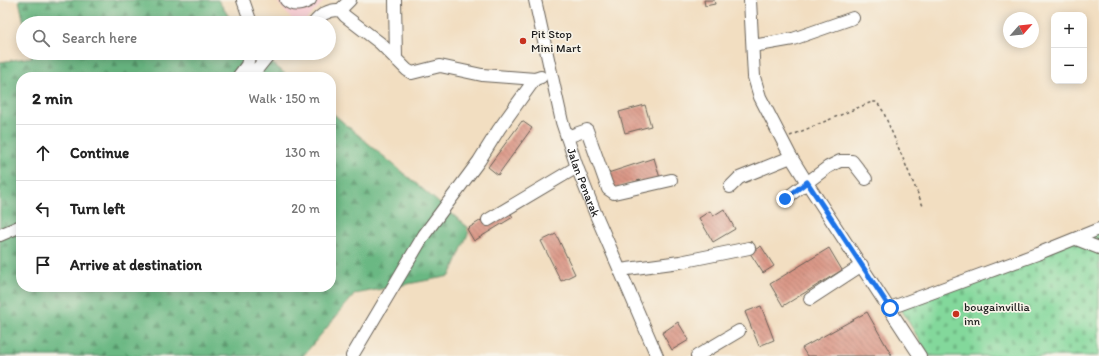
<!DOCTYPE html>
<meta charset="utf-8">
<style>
body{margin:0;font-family:Itim,sans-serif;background:#f6f6f6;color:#222}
.controls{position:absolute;right:12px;top:12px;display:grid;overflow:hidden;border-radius:8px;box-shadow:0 2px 10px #0003}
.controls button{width:36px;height:36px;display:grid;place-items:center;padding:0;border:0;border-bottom:1px solid #e0e0e0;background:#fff;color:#222;font:20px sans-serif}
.compass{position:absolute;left:1003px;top:12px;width:36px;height:36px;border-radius:50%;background:#fff;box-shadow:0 2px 10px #0003;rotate:63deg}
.stop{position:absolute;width:12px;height:12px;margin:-9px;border:3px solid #1a73e8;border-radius:50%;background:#fff}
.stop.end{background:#1a73e8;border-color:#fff;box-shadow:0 1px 4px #0008}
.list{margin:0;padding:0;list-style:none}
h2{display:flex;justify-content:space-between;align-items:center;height:52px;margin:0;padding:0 16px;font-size:17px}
h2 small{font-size:13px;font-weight:400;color:#767676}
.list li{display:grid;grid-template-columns:26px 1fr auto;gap:12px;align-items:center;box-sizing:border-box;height:56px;padding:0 16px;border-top:1px solid #e0e0e0}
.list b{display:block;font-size:15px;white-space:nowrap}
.list em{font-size:13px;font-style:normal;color:#767676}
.icon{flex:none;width:22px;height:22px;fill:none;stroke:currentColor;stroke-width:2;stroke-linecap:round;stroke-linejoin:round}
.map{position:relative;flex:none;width:1099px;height:356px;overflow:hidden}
.search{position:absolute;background:#fff;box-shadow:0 2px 10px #0003;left:16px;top:16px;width:320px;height:44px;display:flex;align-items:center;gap:10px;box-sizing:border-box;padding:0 14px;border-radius:22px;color:#767676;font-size:15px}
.panel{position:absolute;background:#fff;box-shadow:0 2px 10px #0003;left:16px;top:72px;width:320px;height:220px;border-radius:16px}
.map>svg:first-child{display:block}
</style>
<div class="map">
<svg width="1099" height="356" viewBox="0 0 1099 356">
<defs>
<pattern id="forest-firs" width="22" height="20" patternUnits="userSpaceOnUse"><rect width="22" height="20" fill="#6ab883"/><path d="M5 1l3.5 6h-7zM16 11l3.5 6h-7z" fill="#56956a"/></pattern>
<pattern id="cemetery-stones" width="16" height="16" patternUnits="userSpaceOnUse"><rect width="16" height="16" fill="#83d89b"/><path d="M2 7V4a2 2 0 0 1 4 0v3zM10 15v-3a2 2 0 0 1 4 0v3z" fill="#71b985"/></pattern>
<pattern id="building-back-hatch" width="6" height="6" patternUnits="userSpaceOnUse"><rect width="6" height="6" fill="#da9686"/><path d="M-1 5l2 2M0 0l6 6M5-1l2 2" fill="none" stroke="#b07a6d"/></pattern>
</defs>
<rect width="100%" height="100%" fill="#f7f3e8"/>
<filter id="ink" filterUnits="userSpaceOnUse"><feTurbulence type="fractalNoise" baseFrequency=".025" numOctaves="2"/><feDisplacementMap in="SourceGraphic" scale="8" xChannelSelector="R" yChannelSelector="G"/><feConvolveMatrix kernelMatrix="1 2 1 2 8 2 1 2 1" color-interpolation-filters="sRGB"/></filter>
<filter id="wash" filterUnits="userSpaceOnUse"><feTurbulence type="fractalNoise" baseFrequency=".012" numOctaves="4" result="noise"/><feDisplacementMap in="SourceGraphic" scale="16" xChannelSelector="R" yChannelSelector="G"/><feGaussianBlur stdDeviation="0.9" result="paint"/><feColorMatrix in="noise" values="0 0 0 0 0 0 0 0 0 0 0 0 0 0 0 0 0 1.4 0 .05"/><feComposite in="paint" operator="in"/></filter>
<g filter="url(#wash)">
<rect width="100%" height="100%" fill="#f2dec1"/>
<polygon fill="#f7cfd4" points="276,0 325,0 303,23 295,23"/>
<g fill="url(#forest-firs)" stroke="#436a50">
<polygon points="19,0 218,0 233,23 24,23"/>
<polygon points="31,53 260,53 289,77 21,77 21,287 331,287 331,112 470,229 450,276 355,294 303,356 0,356 0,62 32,57"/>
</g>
<polygon fill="url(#cemetery-stones)" stroke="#507a5c" points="1099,226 1099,356 929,356 901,309"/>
<g id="blocks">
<g fill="url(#building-back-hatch)">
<polygon points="704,0 714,0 715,4 705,6"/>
<polygon points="645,105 651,126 625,133 619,112"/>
<polygon points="522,121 532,128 498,175 488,167"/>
<polygon points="654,158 660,178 641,184 640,180 610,190 605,174"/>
<polygon points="724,209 735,229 713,242 699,218 710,211 713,216"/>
<polygon points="509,211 513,217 474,241 467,229 483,219"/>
<polygon points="556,234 575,274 561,281 541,241"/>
<polygon points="761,246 774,266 763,273 750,253"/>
<polygon points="829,248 842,270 783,306 770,284"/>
<polygon points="761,306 774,340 759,346 745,312"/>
<polygon points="867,312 892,356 807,356 802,348"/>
<polygon points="678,322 689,340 672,350 662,333"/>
</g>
</g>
</g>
<g filter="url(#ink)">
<use href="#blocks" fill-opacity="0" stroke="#676056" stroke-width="1"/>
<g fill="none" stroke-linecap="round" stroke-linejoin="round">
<defs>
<g id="minor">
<polyline points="243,0 251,23"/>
<path d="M286,0C293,7 302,5 310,0"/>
<polyline points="395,0 396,59"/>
<path id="s1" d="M535,0L562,122L577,167L596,215L657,356"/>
<polyline points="750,0 754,77 760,97 791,157 809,186 920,356"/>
<polyline points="340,10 350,0"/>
<path d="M314,23C321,14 329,9 340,10L345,16L380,43L407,70L412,73L440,66L482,75L535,79L541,77"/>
<polyline points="753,46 793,39 853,18"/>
<polyline points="240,75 258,68 270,53"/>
<polyline points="238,77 247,65 250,53"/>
<polyline points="567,137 587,130 608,189 614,193 671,180"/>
<polyline points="730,187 739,178 791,157"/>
<polyline points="785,199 828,167 840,161 852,161 866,179"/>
<polyline points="488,220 577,167"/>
<polyline points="0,235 21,226"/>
<polyline points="1076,239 1099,248"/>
<polyline points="620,270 680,262 749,248"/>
<polyline points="810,299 862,265"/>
<polyline points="890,308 1037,254 1099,229"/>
<polyline points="352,356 424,235 479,161 499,129 535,79"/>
<polyline points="697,356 739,331"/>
</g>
</defs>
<use href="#minor" stroke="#676056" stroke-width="14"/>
<polyline stroke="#676056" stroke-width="1.5" stroke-dasharray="3 3" stroke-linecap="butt" points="790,136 862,106 872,102 877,102 883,111 923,206"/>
<use href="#minor" stroke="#fff" stroke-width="12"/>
</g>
</g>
<g fill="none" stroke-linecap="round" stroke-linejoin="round" filter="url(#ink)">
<polyline stroke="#1a73e8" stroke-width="5" points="785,199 807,182 890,308"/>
</g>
<g fill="#c8321e" stroke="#f7f3e8" stroke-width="1.5">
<circle cx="523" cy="41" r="4"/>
<circle cx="956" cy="314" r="4"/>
</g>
<g text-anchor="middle" stroke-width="3.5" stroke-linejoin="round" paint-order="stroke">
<g font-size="12" fill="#1c1c1c" stroke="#f7f3e8" text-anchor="start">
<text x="531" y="38">Pit Stop<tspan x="531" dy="14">Mini Mart</tspan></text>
<text x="964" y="311">bougainvillia<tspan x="964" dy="14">inn</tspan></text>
</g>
<g font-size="12" fill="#1c1c1c" stroke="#f7f3e8">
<text dy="4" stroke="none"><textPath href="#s1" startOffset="189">Jalan Penarak</textPath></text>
</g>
</g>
</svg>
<div class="controls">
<button>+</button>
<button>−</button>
</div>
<svg class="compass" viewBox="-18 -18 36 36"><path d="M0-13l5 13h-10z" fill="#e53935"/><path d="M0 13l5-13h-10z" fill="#767676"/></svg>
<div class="stop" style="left:890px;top:308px"></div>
<div class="stop end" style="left:785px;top:199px"></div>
<div class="search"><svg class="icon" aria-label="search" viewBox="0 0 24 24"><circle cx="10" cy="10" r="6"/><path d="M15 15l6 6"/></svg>Search here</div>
<section class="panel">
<h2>2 min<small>Walk · 150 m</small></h2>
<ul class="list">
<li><svg class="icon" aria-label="ahead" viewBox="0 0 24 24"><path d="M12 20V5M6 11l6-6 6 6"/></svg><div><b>Continue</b></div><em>130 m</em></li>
<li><svg class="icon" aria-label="left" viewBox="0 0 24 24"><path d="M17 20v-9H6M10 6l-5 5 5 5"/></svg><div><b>Turn left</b></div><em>20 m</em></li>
<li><svg class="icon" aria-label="arrive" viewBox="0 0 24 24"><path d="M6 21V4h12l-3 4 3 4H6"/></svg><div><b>Arrive at destination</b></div></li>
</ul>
</section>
</div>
